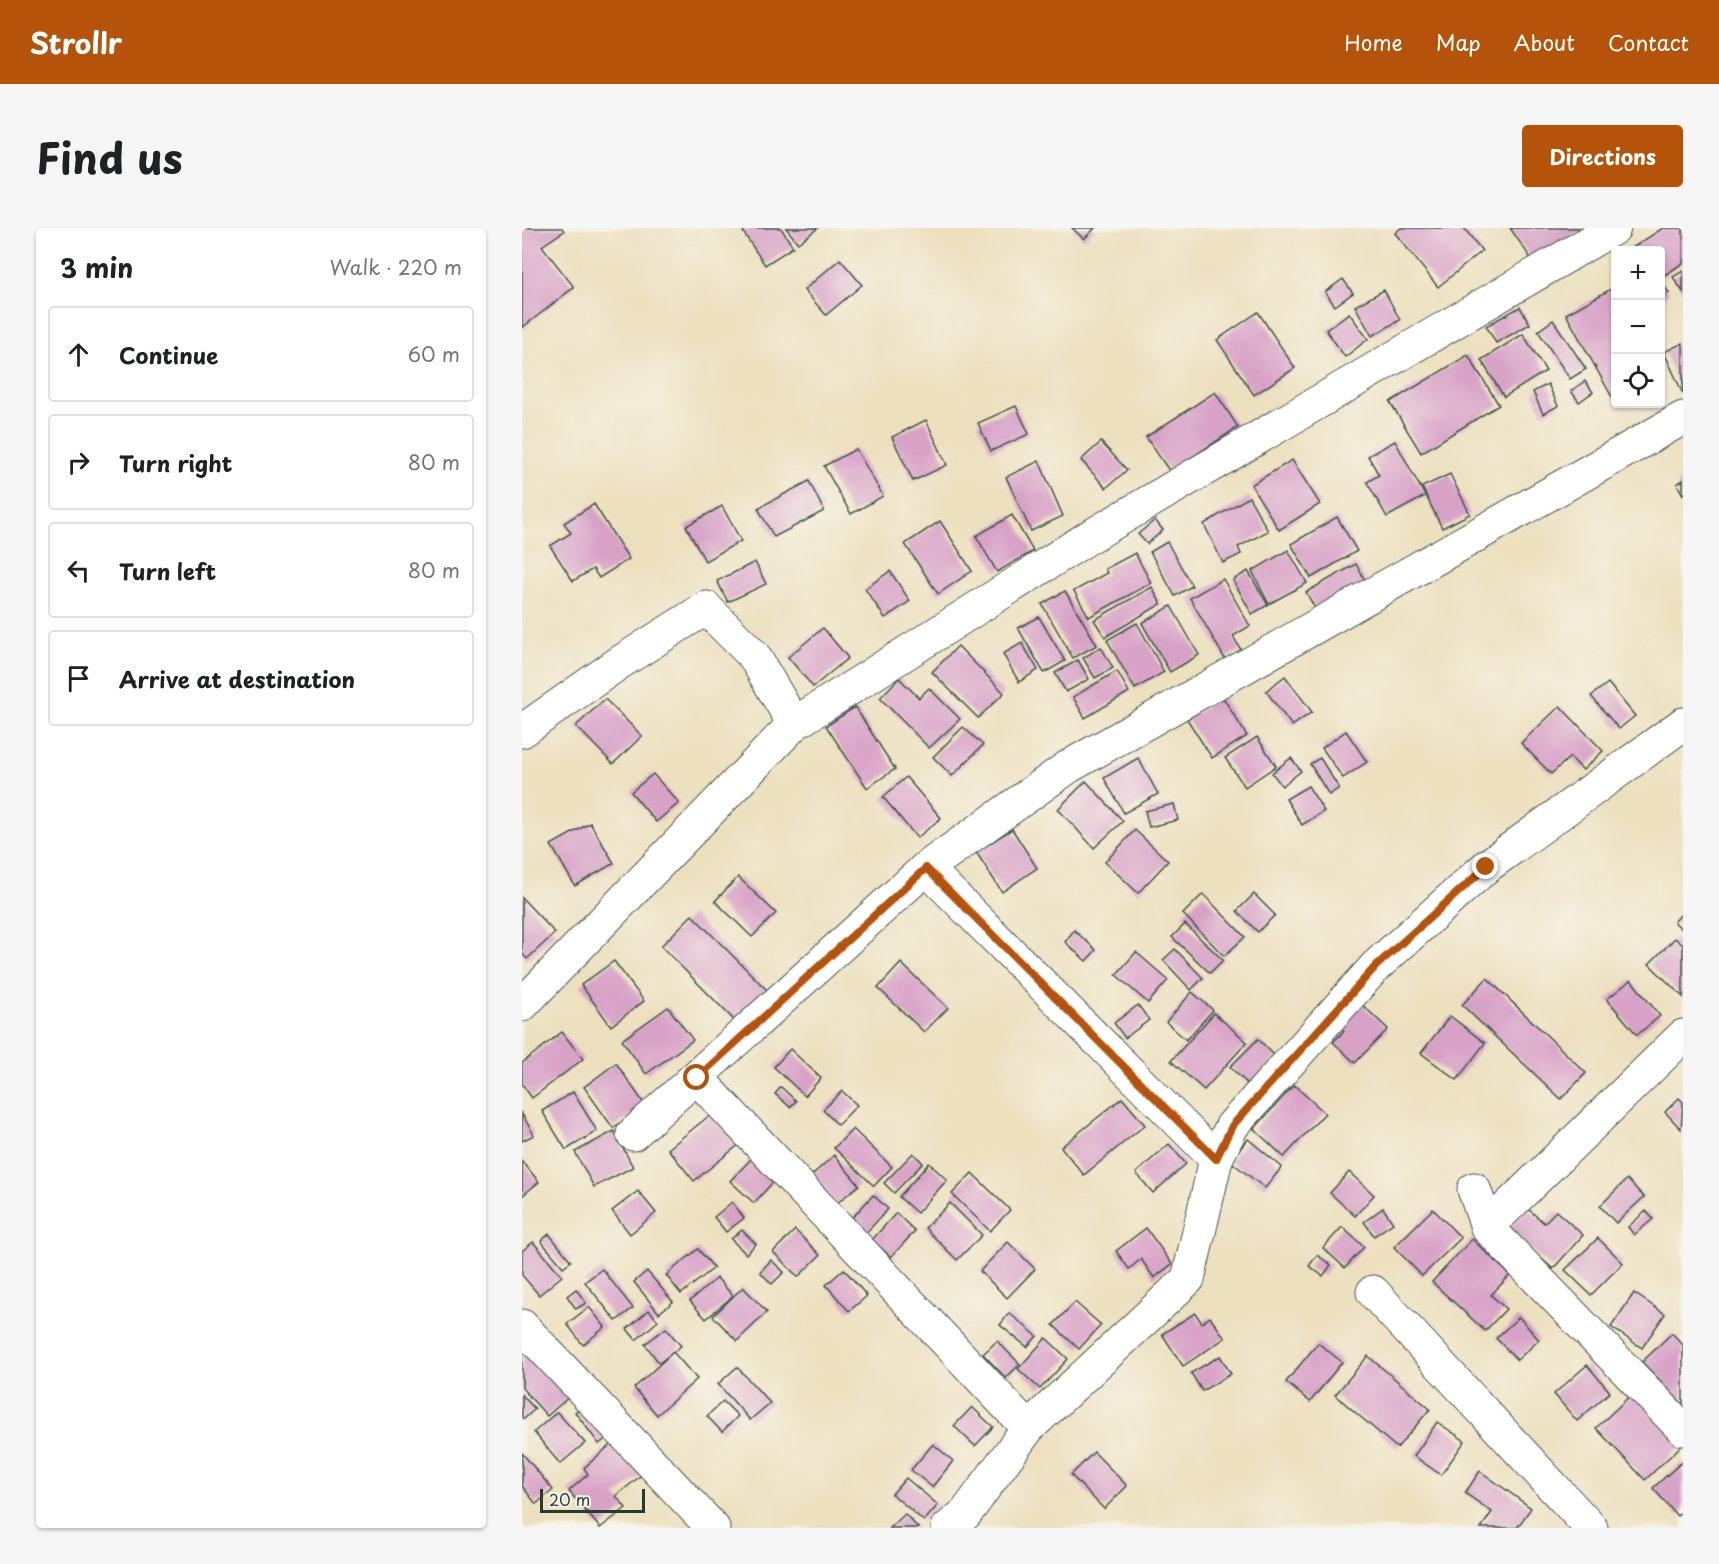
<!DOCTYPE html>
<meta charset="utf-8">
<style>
body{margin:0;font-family:"Playpen Sans",sans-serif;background:#f6f6f6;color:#202124}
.controls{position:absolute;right:18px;top:18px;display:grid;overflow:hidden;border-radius:6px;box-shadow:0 2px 4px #0004}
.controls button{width:54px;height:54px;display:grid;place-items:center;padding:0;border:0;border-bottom:2px solid #e0e0e0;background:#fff;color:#202124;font:30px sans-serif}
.scale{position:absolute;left:18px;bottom:15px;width:105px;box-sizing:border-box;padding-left:6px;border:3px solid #1f3d34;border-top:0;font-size:16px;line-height:21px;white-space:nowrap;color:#1f3d34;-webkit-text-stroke:4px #f7f3e8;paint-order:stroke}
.stop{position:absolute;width:18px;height:18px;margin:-14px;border:4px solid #b45309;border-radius:50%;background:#fff}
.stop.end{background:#b45309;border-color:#fff;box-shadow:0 2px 6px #0008}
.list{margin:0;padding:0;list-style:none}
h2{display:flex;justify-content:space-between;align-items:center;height:78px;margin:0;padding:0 24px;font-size:26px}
h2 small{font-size:20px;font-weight:400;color:#757577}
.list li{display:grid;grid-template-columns:39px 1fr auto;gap:18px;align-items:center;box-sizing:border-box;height:96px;margin:0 12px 12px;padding:0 12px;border:2px solid #e0e0e0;border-radius:6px}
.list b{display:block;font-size:22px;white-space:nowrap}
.list em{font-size:20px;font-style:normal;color:#757577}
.icon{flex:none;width:33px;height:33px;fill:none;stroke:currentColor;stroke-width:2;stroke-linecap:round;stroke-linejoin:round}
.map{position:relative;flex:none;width:1161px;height:1300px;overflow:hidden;border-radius:6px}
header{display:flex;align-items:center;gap:36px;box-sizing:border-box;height:84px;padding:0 30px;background:#b45309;color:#fff}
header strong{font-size:28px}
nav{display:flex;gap:33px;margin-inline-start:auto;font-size:21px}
.intro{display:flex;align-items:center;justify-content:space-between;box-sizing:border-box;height:144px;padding:0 36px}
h1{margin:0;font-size:42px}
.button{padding:15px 27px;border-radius:6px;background:#b45309;color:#fff;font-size:21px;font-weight:700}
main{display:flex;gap:36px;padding:0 36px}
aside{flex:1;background:#fff;border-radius:6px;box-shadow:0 2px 4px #0004}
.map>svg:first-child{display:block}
</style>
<header>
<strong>Strollr</strong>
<nav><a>Home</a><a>Map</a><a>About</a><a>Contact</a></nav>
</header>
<div class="intro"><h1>Find us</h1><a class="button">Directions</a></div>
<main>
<aside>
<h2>3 min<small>Walk · 220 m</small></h2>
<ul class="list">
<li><svg class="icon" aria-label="ahead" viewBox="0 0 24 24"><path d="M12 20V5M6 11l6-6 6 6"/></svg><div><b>Continue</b></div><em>60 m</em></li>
<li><svg class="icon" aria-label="right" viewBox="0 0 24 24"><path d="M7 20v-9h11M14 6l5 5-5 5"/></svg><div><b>Turn right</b></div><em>80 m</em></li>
<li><svg class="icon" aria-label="left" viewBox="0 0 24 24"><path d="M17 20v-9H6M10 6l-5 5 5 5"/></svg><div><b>Turn left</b></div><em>80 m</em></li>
<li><svg class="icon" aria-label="arrive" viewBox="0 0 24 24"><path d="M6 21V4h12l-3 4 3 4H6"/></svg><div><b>Arrive at destination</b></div></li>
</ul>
</aside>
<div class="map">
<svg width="1161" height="1300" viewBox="0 0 1161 1300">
<rect width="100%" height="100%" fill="#f7f3e8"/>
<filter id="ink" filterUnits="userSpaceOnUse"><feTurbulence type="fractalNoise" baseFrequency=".0167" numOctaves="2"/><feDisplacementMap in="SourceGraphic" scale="12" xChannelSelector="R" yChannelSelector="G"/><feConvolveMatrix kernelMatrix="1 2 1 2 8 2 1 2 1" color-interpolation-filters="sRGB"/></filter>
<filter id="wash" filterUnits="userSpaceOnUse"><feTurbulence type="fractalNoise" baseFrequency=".008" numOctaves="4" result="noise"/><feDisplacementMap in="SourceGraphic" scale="24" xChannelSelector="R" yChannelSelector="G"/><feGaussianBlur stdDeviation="1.35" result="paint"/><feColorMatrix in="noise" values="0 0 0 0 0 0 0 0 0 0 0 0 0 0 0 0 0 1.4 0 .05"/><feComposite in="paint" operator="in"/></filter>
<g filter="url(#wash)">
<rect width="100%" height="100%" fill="#ede0bf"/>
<g id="blocks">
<g fill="#d8a2c7">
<polygon points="0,0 40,0 42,3 20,18 52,59 0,100"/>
<polygon points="227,0 259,0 271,19 243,37 221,4"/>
<polygon points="264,0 296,0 276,15"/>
<polygon points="550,0 573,0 562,11"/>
<polygon points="879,0 942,0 960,23 916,59 873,5"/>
<polygon points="988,0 1062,0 1012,35"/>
<polygon points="1141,0 1161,0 1161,35 1138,50 1138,22 1107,22"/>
<polygon points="318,31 340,57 304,87 282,62"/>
<polygon points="1161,43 1161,64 1151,49"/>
<polygon points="821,51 831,65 813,78 803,64"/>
<polygon points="1138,52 1147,65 1138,71"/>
<polygon points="1091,60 1094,64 1094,176 1099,176 1095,178 1044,86"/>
<polygon points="862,62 878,92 850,108 833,78"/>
<polygon points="998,79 1008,96 974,115 964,98"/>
<polygon points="736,84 773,140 732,167 695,112"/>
<polygon points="827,85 846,111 823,129 804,102"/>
<polygon points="1031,92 1064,141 1048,151 1016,103"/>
<polygon points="1001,106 1024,143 982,169 959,132"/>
<polygon points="1161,115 1161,166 1142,124"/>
<polygon points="946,127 977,177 899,225 868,174"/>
<polygon points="1063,153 1071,164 1057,174 1049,163"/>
<polygon points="1026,156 1036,178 1021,186 1011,164"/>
<polygon points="693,164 716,199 648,244 624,209"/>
<polygon points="494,178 507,206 469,223 456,195"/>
<polygon points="404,192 425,237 391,253 370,209"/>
<polygon points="873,213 903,268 865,289 845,254 857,247 846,228"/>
<polygon points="579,214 605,242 584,260 559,232"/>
<polygon points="334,221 361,268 329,286 302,238"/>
<polygon points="770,232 798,276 757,302 729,257"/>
<polygon points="517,233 541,288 509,303 484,249"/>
<polygon points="928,246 948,286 920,300 900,259"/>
<polygon points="1161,252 1161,267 1155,256"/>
<polygon points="287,253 302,283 252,309 236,280"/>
<polygon points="727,269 746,303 716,319 719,326 701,335 682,296"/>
<polygon points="72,276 107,331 77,350 71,341 51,353 28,318 49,305 42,295"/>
<polygon points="200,278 219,313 183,333 164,298"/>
<polygon points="490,287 511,323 475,344 454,308"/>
<polygon points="815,289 835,323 789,350 769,316"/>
<polygon points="633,292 641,302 625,316 616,306"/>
<polygon points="418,293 450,343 416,366 383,316"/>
<polygon points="645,314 670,358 653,368 628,324"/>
<polygon points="766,322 785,355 747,376 730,343"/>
<polygon points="613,325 629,355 567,389 552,363 585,345 583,341"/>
<polygon points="233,334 244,356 206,374 195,353"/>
<polygon points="834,336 845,356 795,384 784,364"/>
<polygon points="368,343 388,373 363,390 343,361"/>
<polygon points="726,343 746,377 730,386 711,352"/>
<polygon points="701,351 728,398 711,408 719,422 703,431 668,370"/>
<polygon points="630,359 639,376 583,409 572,392"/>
<polygon points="543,363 575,417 551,430 520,376"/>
<polygon points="649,378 677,427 648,444 620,395"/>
<polygon points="517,389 543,433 522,445 496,400"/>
<polygon points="615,395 642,444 613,461 585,412"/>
<polygon points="301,400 326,430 291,459 266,429"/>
<polygon points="500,415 516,442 497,454 481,426"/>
<polygon points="436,418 482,465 456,490 410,444"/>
<polygon points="579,419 591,440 573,450 561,430"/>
<polygon points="556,432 567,451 544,464 533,445"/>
<polygon points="595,443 607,464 563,490 551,469"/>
<polygon points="763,448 790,484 770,498 744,463"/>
<polygon points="377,450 397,470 407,460 438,491 407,520 358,470"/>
<polygon points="1086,455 1113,488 1097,501 1069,468"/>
<polygon points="700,468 725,508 690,530 665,491"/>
<polygon points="83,471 120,508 91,536 54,498"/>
<polygon points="1038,478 1081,523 1061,542 1048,529 1029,546 999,515"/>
<polygon points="333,479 373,541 345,560 304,498"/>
<polygon points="441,499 461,517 430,548 411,529"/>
<polygon points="824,503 845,534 821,550 800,520"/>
<polygon points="735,509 754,538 723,559 703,530"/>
<polygon points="616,530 636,566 602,585 582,550"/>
<polygon points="769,530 779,543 760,558 750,545"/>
<polygon points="798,530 817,560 807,567 788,536"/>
<polygon points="131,546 157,575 134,594 109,564"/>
<polygon points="384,549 419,590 395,610 361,569"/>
<polygon points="564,553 601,593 572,620 536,581"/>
<polygon points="786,558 802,583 780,597 764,571"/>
<polygon points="652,576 656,592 627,599 623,583"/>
<polygon points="68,595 92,635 53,658 29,617"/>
<polygon points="490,601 515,640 480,664 454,624"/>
<polygon points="613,602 646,633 616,665 583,634"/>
<polygon points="216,649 254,685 230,709 193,673"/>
<polygon points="681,666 723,709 702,728 661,686"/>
<polygon points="732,666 753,687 736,704 715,683"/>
<polygon points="0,670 33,705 5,731 0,725"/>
<polygon points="1161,684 1161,702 1152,694"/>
<polygon points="170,687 249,766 218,798 139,718"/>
<polygon points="663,696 701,732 688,745 650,709"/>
<polygon points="552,702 574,722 564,733 543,714"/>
<polygon points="1153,710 1161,717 1161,769 1127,736"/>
<polygon points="653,721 681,750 669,762 641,732"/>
<polygon points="614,724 646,752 626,775 594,747"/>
<polygon points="92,733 122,773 89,798 59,757"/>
<polygon points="379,735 426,780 402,804 356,760"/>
<polygon points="965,750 1064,845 1039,871 940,777"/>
<polygon points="1109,752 1138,788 1115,807 1085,771"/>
<polygon points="670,764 691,782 664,812 644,794"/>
<polygon points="834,771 866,801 833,835 811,814 822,803 812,793"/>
<polygon points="616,777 627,792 603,810 592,795"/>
<polygon points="146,779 171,812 124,846 100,812"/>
<polygon points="692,785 725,814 682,862 649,833"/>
<polygon points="928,788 963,815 935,852 899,825"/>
<polygon points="40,804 61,831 10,870 0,856 0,835"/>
<polygon points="736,811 755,830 728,858 708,839"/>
<polygon points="268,821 299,850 283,868 252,839"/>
<polygon points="94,835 123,877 91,900 62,859"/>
<polygon points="772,857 803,885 762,929 732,901"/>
<polygon points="259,859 274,873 268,879 253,866"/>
<polygon points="320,863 335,877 316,897 301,882"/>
<polygon points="51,864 75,903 44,922 20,883"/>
<polygon points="600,870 623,897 562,947 539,919"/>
<polygon points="1157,870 1161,874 1159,901 1143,884"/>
<polygon points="193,883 219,915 172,953 146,921"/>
<polygon points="0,886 12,907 0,913"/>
<polygon points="331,901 370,939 352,958 312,920"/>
<polygon points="92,903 111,939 72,959 53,924"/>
<polygon points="726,911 760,939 743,960 708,933"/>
<polygon points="647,916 664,936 631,965 614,945"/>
<polygon points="391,925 401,935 372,965 362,955"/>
<polygon points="312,927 337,957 314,976 290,947"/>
<polygon points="229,931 252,953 232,975 208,953"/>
<polygon points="0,933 17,954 0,968"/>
<polygon points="407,935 425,952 395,985 377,969"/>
<polygon points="827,944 852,967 833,988 808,965"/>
<polygon points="450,945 488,982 468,1003 430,966"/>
<polygon points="1105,951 1122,969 1094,995 1078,978"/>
<polygon points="116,963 134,985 108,1006 90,983"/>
<polygon points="351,967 366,981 344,1005 329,991"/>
<polygon points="210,974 222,990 204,1004 192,989"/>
<polygon points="428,975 460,1007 435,1032 403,1000"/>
<polygon points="861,980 871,995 852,1008 842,994"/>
<polygon points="1005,980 1022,995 1034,983 1061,1007 1031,1041 986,1001"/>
<polygon points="911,981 939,1010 900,1048 872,1019"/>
<polygon points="1124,983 1131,991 1112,1007 1106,999"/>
<polygon points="374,985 393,1003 369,1029 350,1012"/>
<polygon points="820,999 842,1019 823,1040 801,1020"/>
<polygon points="624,1000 650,1036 632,1050 619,1031 607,1041 594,1023"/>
<polygon points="220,1002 234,1016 224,1026 209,1011"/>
<polygon points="273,1002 298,1027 276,1049 251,1024"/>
<polygon points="27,1006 49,1033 41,1039 19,1013"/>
<polygon points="1076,1010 1101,1035 1069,1067 1043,1042"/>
<polygon points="950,1011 988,1047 969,1067 984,1081 963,1103 910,1054"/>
<polygon points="11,1014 40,1048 17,1067 0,1047 0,1023"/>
<polygon points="486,1014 513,1041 485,1070 458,1043"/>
<polygon points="176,1021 192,1040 159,1066 144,1047"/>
<polygon points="795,1027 809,1037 801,1048 787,1038"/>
<polygon points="249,1032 262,1044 250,1056 238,1044"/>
<polygon points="80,1041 111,1080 94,1093 63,1054"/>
<polygon points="322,1041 345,1068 327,1083 304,1057"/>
<polygon points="125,1043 151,1074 137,1085 112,1054"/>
<polygon points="195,1050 211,1068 184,1091 168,1073"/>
<polygon points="221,1059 245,1084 215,1113 191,1088"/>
<polygon points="54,1061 64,1075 54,1081 45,1068"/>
<polygon points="1112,1065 1143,1086 1120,1120 1089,1099"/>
<polygon points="553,1074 579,1097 557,1121 531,1097"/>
<polygon points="67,1079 83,1099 61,1117 45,1096"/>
<polygon points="127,1082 136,1093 114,1112 105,1101"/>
<polygon points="487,1085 515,1108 505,1119 478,1097"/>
<polygon points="673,1085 680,1095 688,1089 703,1110 661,1138 640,1106"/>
<polygon points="997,1089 1017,1112 995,1132 974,1110"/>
<polygon points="144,1100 159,1118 137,1135 123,1116"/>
<polygon points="1150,1105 1161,1117 1161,1177 1120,1134"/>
<polygon points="524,1110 546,1131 518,1161 496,1141"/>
<polygon points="475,1113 498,1136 484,1150 461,1126"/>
<polygon points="796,1115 820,1134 788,1174 764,1154"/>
<polygon points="5,1119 49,1167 25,1188 0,1160 0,1124"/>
<polygon points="151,1124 175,1151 135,1187 112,1160"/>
<polygon points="698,1128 709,1146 680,1163 669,1145"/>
<polygon points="846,1128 908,1181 875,1220 813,1167"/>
<polygon points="1065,1137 1088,1164 1055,1193 1032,1166"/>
<polygon points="215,1139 248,1175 228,1192 196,1156"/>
<polygon points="1111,1165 1160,1217 1123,1252 1074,1200"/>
<polygon points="0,1167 13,1181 2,1191 0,1189"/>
<polygon points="68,1171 94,1203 77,1216 53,1184"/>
<polygon points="201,1173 216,1188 200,1204 185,1188"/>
<polygon points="450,1179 471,1199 453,1218 432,1198"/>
<polygon points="35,1184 63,1215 38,1236 12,1204"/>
<polygon points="915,1194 943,1213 919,1247 892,1228"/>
<polygon points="94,1212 122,1245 94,1268 104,1280 78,1300 47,1263 66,1246 62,1240"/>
<polygon points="411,1216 431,1233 410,1259 389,1242"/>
<polygon points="572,1224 605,1258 582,1281 549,1247"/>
<polygon points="0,1225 31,1262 14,1276 0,1258"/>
<polygon points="1161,1233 1161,1283 1155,1288 1131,1260"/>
<polygon points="958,1243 1009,1280 995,1300 959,1300 970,1284 943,1265"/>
<polygon points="384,1250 416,1277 402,1293 370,1266"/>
<polygon points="383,1286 396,1300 368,1300"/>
</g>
</g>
</g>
<g filter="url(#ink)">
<use href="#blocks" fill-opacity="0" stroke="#3e5549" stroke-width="1.5"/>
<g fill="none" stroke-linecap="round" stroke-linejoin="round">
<defs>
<g id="minor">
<polyline points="0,503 97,435 184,380 232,428 272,496"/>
<polyline points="404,640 694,931"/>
<polyline points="0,777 272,496 564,311 1092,0"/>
<polyline points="175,850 506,1200 444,1285 426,1300"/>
<polyline points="111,906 404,640 546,539 1161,190"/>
<polyline points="952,961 965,999 1161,1201"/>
<polyline points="965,999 1161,808"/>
<polyline points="851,1064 1069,1300"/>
<polyline points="0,1098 191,1300"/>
<polyline points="506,1200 666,1051 694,931 710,898 854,738 964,639 1161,496"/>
</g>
</defs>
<use href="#minor" stroke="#3e5549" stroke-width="35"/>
<use href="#minor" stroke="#fff" stroke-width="33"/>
</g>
</g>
<g fill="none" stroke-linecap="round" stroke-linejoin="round" filter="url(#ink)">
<polyline stroke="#b45309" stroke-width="8" points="175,850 404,640 694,931 710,898 854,738 964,639"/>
</g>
</svg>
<div class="controls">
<button>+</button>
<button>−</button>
<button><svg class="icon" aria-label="locate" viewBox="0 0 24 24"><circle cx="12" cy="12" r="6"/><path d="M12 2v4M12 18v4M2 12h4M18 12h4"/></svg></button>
</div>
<div class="scale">20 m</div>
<div class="stop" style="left:175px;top:850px"></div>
<div class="stop end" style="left:964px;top:639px"></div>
</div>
</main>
